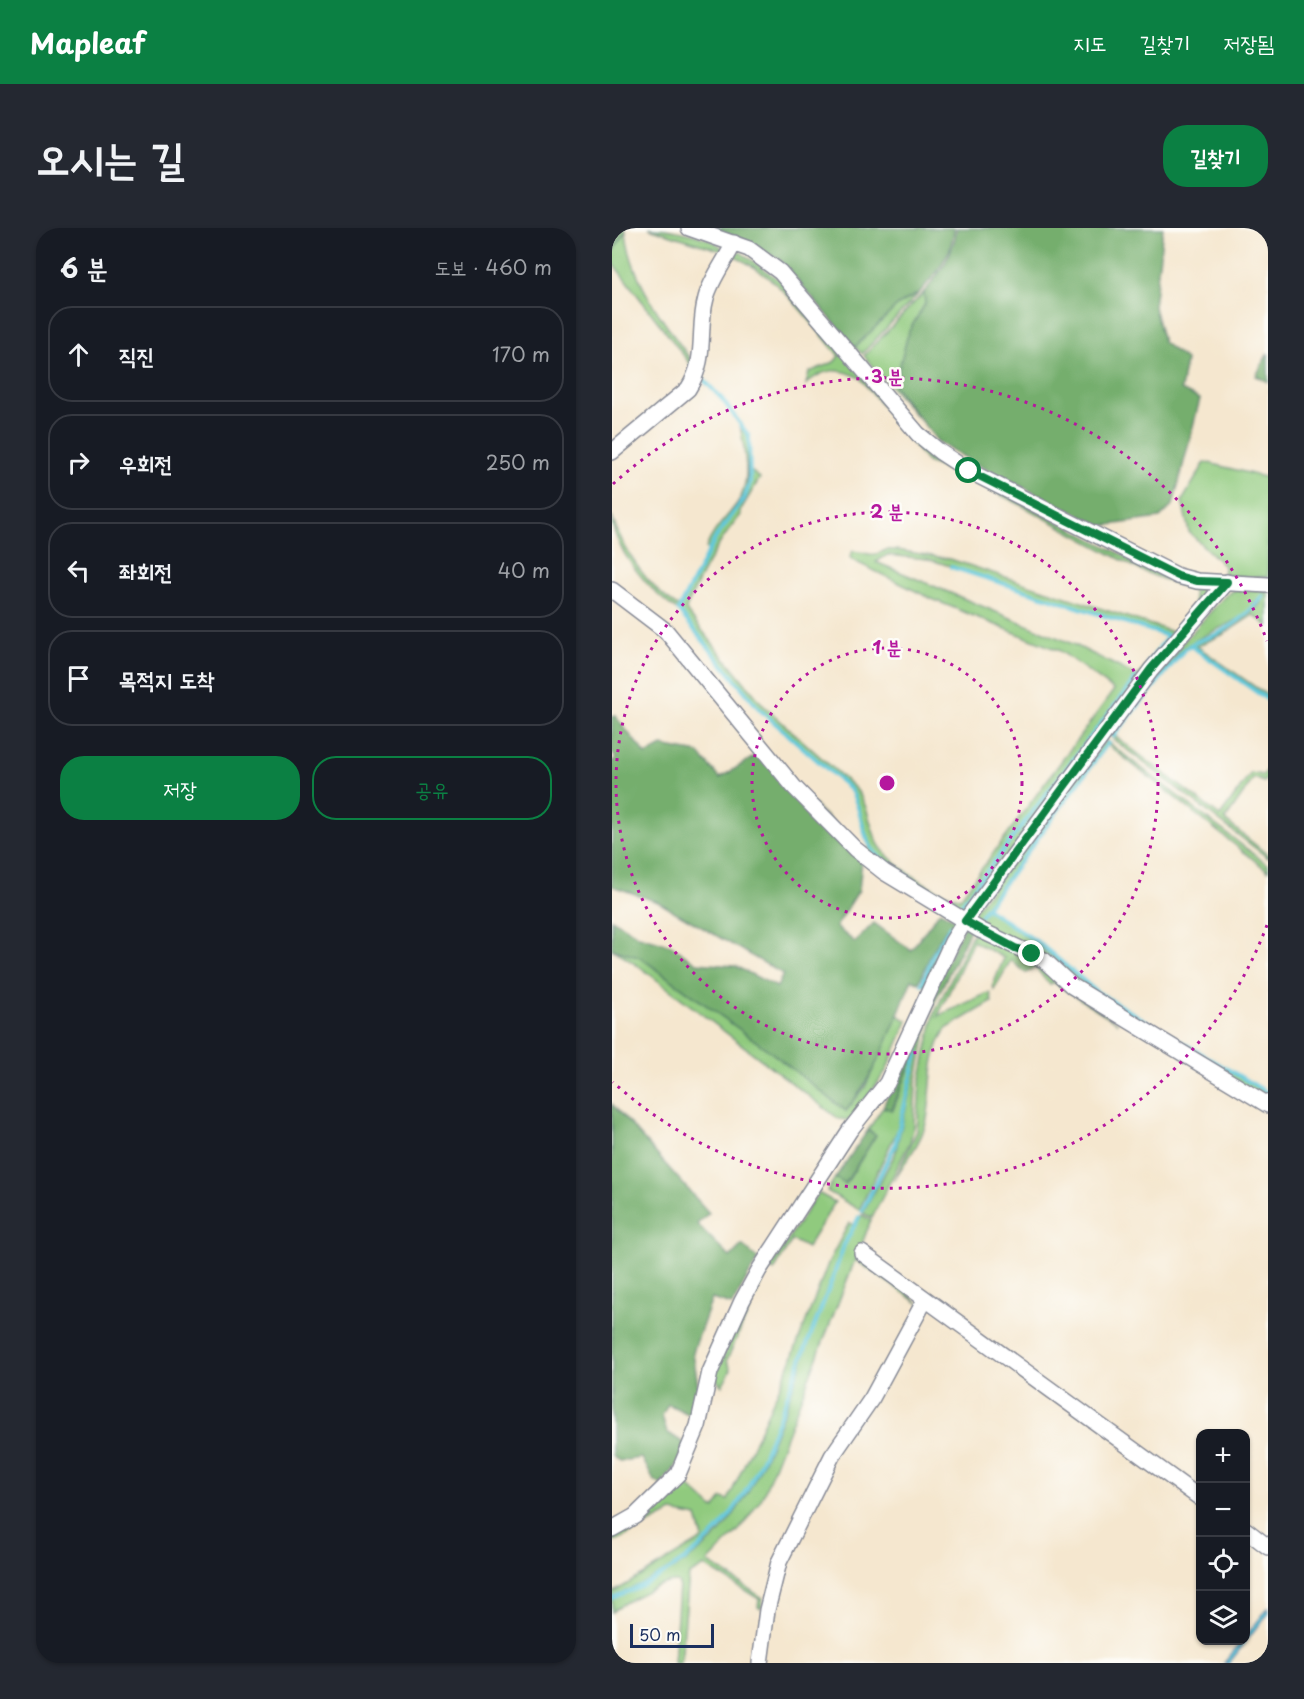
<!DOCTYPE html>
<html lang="ko">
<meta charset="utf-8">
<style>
body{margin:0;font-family:"Playpen Sans","Poor Story",sans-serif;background:#242831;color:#f1f3f6}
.controls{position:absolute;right:18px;bottom:18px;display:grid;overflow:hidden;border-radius:12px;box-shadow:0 2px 4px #0004}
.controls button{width:54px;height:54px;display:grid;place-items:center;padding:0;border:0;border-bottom:2px solid #363941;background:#171b24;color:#f1f3f6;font:30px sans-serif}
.scale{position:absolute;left:18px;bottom:15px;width:84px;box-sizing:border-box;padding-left:6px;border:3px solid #1b2f5e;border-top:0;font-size:16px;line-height:21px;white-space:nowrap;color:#1b2f5e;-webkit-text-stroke:4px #fdfcf7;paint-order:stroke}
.stop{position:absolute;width:18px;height:18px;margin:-14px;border:4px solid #0b8043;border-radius:50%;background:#fff}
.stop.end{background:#0b8043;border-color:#fff;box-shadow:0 2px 6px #0008}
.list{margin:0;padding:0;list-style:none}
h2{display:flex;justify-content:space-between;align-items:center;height:78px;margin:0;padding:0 24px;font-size:26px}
h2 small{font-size:20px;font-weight:400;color:#9ea1a6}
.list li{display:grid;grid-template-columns:39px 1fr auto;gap:18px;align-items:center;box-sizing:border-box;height:96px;margin:0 12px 12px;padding:0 12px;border:2px solid #363941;border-radius:24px}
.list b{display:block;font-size:22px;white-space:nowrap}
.list em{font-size:20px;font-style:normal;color:#9ea1a6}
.actions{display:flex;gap:12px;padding:18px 24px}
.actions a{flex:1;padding:14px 0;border:2px solid #0b8043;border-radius:24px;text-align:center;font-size:21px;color:#0b8043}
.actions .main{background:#0b8043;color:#fff}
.icon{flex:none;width:33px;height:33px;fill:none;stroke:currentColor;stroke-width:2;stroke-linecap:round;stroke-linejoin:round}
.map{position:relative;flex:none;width:656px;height:1435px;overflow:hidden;border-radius:24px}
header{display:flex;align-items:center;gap:36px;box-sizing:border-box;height:84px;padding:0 30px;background:#0b8043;color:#fff}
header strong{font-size:28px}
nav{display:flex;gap:33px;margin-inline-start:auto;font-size:21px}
.intro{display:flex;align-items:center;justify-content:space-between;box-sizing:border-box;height:144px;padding:0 36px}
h1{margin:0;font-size:42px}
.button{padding:15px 27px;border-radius:24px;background:#0b8043;color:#fff;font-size:21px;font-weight:700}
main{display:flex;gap:36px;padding:0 36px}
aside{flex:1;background:#171b24;border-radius:24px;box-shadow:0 2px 4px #0004}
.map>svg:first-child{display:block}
</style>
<header>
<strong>Mapleaf</strong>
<nav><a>지도</a><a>길찾기</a><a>저장됨</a></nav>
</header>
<div class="intro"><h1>오시는 길</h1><a class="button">길찾기</a></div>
<main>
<aside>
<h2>6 분<small>도보 · 460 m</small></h2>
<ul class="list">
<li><svg class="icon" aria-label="ahead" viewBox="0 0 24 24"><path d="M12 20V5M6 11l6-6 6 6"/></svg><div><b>직진</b></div><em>170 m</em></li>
<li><svg class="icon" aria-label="right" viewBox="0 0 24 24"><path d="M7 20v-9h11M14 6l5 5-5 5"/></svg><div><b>우회전</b></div><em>250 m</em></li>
<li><svg class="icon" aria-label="left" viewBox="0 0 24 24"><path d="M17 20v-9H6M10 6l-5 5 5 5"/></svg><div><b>좌회전</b></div><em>40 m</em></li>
<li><svg class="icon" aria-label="arrive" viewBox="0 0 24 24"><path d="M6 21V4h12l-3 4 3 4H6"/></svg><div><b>목적지 도착</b></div></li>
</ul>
<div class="actions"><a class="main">저장</a><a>공유</a></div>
</aside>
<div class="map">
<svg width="656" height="1435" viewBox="0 0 656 1435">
<rect width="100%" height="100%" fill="#fdfcf7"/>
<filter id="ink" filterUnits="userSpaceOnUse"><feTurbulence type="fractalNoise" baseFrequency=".0167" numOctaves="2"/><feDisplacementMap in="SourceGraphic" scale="12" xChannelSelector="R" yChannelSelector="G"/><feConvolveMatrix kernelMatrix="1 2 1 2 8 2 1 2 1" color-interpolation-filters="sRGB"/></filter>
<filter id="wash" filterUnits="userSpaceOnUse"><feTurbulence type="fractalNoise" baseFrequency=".008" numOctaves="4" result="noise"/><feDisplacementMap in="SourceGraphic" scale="24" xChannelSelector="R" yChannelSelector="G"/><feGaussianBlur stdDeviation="1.35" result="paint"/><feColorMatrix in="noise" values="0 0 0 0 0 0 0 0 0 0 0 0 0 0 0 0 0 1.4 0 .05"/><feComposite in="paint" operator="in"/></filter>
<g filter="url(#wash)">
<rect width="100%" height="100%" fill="#f5e7cf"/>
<g fill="#90ca7e" stroke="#567c6e" stroke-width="1.5">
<path d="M37,0C53,0 106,8 113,24Z"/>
<path d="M14,4C19,54 55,99 84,138L82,141L0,34V24Z"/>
<path d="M128,24L173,56L310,216L331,233L560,353L596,362C597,382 561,411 548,427C481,510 420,597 355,682L347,687L275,643L253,627L193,568L252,624L258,619C281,643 316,672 349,679L557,408L316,331L275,327L264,334L461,416L525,448L348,677C325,669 273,639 259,618C248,601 250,578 239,561L149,482L67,382C80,357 92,331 106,307C120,284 138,272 139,243L148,250L128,283L129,287C105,315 88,347 74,381L76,385L152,478L244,561C256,576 257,595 265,613C275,635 325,666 348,670L502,462L448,423L320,371L240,332L238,329L241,323L263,327L274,322H285L338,331L561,404C577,390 585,384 581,363L528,342L407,276L346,246L315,234L248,150C227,139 212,140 194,156L197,144L222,134L227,128C196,92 166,46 121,28Z"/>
<polygon points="308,64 250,126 243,119 286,77"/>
<polygon points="312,64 313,76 297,103 282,158 305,189 252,128"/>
<path d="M128,196L136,209L135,263L96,323L94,320C101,301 115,290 126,274C141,252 131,220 128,196Z"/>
<polygon points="593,234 656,250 656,349 611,348 612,338 577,304 570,273"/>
<path d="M0,289C12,323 36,360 67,379L65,382C40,366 0,320 0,289Z"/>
<path d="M624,361L656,363V398L641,387L610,407L585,418L656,468V471L579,417C597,409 650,388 652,366C644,371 640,381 632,387C611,401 587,407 568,423L499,509L496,507L531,458L613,368Z"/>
<polygon points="503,508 608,588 639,545 651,547 656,541 656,549 652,554 642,550 613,592 656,627 656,630 501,511"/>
<polygon points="493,512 496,514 366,689 375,681 425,716 485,766 656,866 656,875 357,690"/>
<polygon points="497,515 656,637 656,643 496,517"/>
<path d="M362,703L408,723L506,795L441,754L438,757L423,739L414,745L399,732L382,762L381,757L392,730L361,713L326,788L378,764L380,774L334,801C316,828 321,861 315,891C311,912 293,934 282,953L305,903L308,854L322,786Z"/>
<polygon points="0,721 29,730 156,822 234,883 253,859 286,787 296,793 274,843 242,888 236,892 227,891 28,739"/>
<polygon points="318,784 304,855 302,899 298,914 260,990 251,985 283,926 307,824 305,823 285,903 247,982 215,963 223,950 234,956 264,907 256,902 271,879 281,882"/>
<polygon points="206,965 223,974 195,1020 180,1012 162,1043 157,1040"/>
<path d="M250,987L259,992L248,1021L308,1076L243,1032L150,1270L128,1301L96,1334L151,1370L149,1381L146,1379L147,1371L93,1338L77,1347L69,1435H62L67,1355C56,1349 10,1375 0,1384V1371C42,1353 89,1331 117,1293C162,1233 185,1141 213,1071C224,1044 231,1011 250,987Z"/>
<path d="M237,995L242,997L231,1017C219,1055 203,1091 190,1128C171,1178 149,1256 114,1294C82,1330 43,1351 0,1369V1365L91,1311L85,1289L60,1284L0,1315V1305L67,1249L102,1281L110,1270L116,1272L176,1140L217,1033Z"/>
<polygon points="148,1048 152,1049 115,1132 119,1141 110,1158 102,1149"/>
</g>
<g fill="#74ae6d" stroke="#486e66" stroke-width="1.5">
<polygon points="0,0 13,0 14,4 0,24"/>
<polygon points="98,0 343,0 338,21 326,43 308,64 286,77 243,119 168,32 128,10"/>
<path d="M345,0H551L542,79L551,114L574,132L569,162L588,171L561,277L548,290L490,298L368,238L326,214L282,158L297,103L313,76L312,64C329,44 341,26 345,0Z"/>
<polygon points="656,125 656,154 644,148"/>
<path d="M3,488L34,527L50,518L86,525L108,550L148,525L250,633L247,662L224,699L243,714L262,695L299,722L328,683L348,694L316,760L311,757L338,698L334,701L318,728L307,755L300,751C282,798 265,844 234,883L156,822L29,730L0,721V691L27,708L59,717L85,735L123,738L165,759L171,746L46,674L0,658V533L4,531L0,524V489Z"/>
<polygon points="352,698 358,702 318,784 280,882 271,879 312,782"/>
<polygon points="0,876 97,985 85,996 118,1029 130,1017 146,1031 120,1077 100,1071 81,1124 87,1164 80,1188 56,1176 50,1188 55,1204 72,1215 67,1235 49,1257 41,1251 30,1230 7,1233 0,1227"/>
<polygon points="256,902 264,907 233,956 223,950"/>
</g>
<polygon fill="#60c7dc" stroke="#3e7b9d" stroke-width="1.5" points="656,1380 656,1386 617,1435 612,1435 630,1413 634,1412 634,1408"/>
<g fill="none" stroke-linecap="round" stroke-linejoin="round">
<g stroke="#60c7dc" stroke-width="4">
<path d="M88,148L110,171L137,208L138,255L132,271L104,309L66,382L148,482L238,561C250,579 248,602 259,619C268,634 285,641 299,652"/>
<polyline points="339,339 556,408 536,435"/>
<polyline points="578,417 656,472"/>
<path d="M501,509L572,422C582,412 595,411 607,405C623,396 640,383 651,368"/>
<polyline points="333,673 348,678 524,450"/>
<polyline points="374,680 427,715 485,764 656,865"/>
<polyline points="368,688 496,515"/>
<polyline points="310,757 321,727 338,698"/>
<polyline points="250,983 283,917 306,822"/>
<path d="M0,1370C122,1323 143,1255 185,1142C201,1100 219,1059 232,1017L247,989"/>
</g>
</g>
</g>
<g filter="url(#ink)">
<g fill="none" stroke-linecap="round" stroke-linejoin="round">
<defs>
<g id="minor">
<polyline points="77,0 137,21 168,44 306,206 328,224 357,243 566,348 585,353 656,357"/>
<path d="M0,224L76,161C96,130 85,102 94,70C99,51 114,32 122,15"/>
<polyline points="0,362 54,403 182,559 243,621 272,644 368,702 432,732 460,758 656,877"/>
<polyline points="250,1025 588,1270"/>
<polyline points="0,1301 23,1288 66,1246 86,1198 98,1144 130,1073 147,1042 238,902 275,855 340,714 353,693 539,442 615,354"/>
<polyline points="634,1302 656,1319"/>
<polyline points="148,1435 155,1382 167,1334 220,1228 260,1170 313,1072"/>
</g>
</defs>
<use href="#minor" stroke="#888b96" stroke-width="18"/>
<use href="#minor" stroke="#fff" stroke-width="15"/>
</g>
</g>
<g fill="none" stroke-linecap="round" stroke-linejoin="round" filter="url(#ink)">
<polyline stroke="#0b8043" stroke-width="8" points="357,243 566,348 585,353 615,354 539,441 353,693 403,720 420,726"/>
</g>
<g fill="none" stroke="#b5179e" stroke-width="3" stroke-dasharray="3 6">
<circle cx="275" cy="555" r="135"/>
<circle cx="275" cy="555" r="271"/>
<path d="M655 697A406 406 0 0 1 1 854M1 256A406 406 0 0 1 655 413"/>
</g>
<circle cx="275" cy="555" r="9" fill="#b5179e" stroke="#fdfcf7" stroke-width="3"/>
<g font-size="18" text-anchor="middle" font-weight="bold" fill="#b5179e" stroke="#fdfcf7" stroke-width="5" stroke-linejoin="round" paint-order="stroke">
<text x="275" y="155">3 분</text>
<text x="275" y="290">2 분</text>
<text x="275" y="426">1 분</text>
</g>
</svg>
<div class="controls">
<button>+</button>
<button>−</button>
<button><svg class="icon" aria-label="locate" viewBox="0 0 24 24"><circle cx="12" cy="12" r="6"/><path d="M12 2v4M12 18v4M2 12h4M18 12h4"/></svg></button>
<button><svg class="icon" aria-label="layers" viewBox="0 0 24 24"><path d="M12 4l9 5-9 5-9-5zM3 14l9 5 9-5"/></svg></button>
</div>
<div class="scale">50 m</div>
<div class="stop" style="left:357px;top:243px"></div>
<div class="stop end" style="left:420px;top:726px"></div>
</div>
</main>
